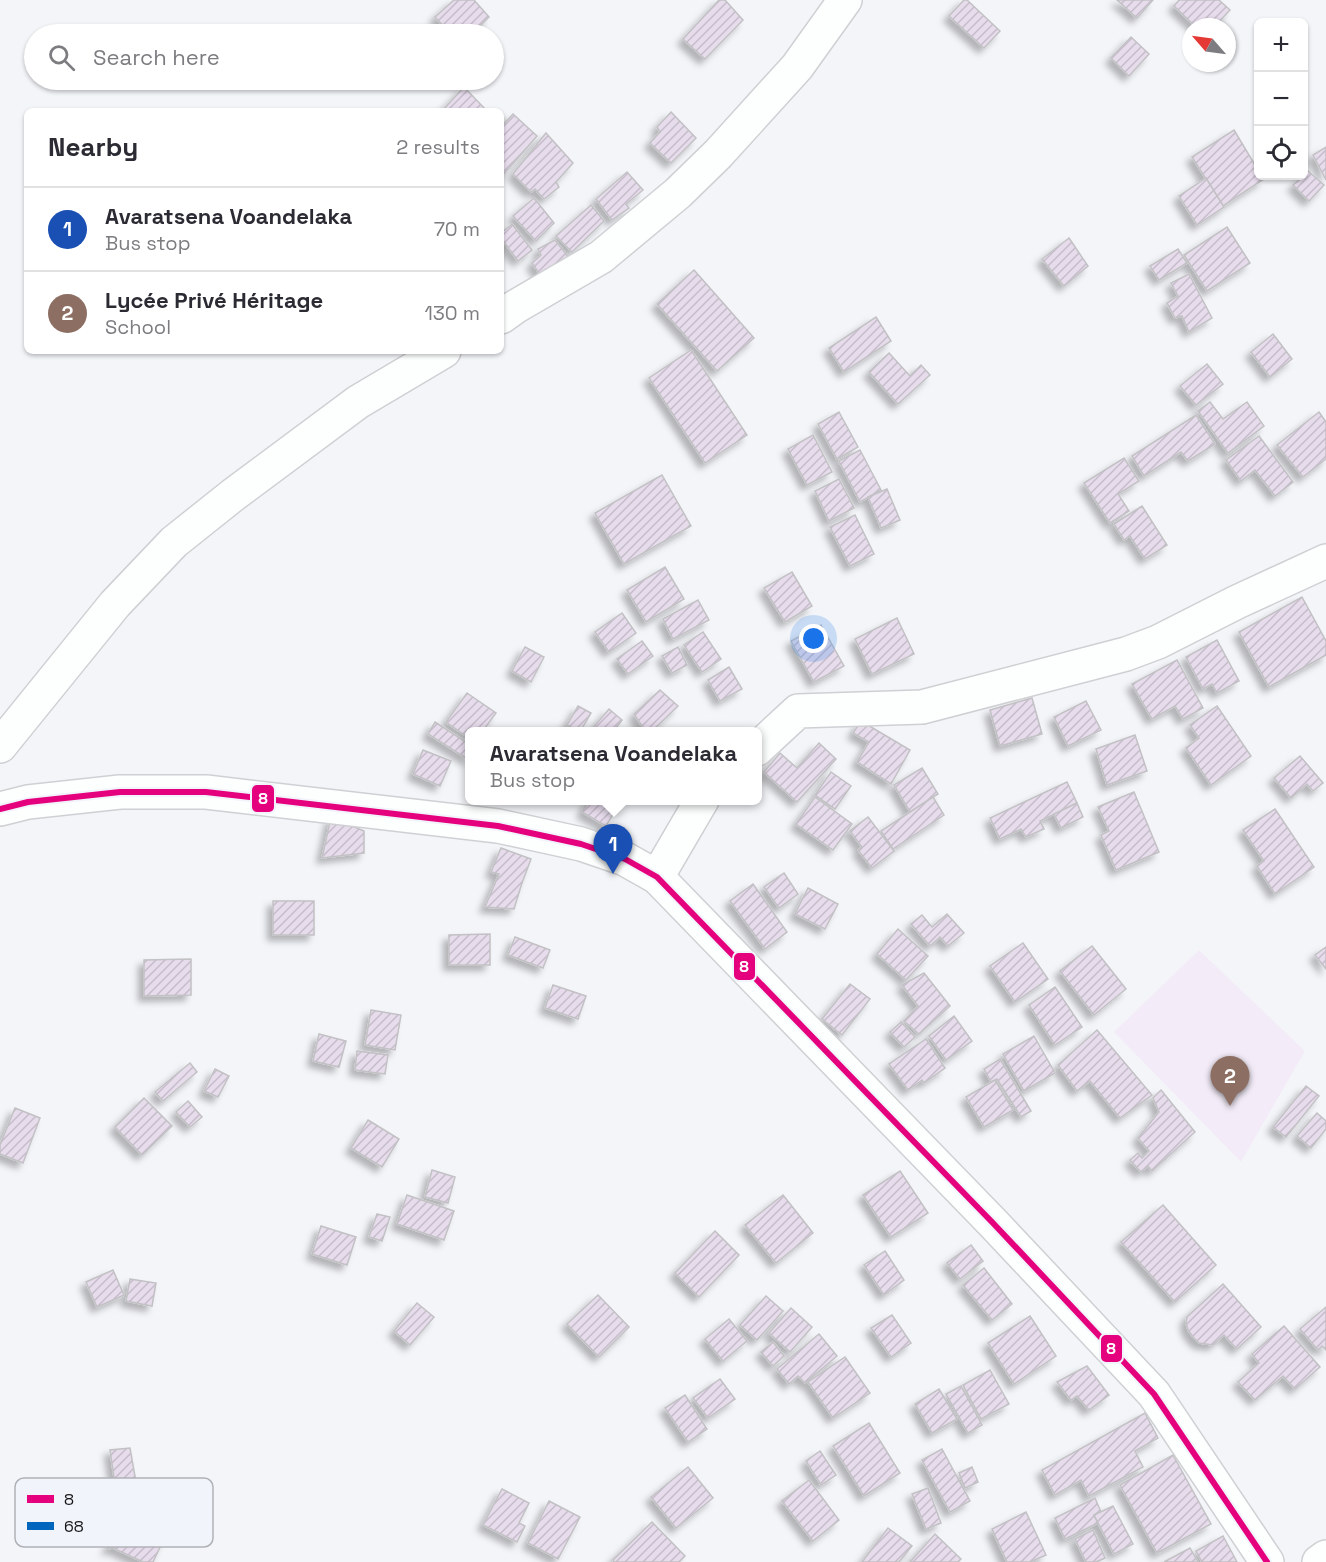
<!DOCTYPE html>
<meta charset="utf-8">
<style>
body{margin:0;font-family:"Space Grotesk",sans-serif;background:#f2f2f3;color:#2b2b33}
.controls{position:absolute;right:18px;top:18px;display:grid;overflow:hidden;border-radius:9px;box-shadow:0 2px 4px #0004}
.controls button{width:54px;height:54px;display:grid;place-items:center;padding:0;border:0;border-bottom:2px solid #e1e1e2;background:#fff;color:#2b2b33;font:30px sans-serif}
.compass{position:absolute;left:1182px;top:18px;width:54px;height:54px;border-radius:50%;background:#fff;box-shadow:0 2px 4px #0004;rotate:298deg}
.you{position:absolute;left:814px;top:639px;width:21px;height:21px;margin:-15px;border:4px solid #fff;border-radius:50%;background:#1a73e8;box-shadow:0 0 0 9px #1a73e833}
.badge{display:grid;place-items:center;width:39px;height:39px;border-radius:50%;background:#ea580c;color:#fff;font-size:20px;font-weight:700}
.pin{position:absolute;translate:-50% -50px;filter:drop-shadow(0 2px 3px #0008)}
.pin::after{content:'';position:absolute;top:32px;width:21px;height:18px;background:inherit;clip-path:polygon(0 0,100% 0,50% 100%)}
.popup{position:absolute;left:465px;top:727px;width:297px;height:78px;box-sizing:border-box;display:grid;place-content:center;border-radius:9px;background:#fff;filter:drop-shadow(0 2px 4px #0005);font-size:20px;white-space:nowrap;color:#7c7c81}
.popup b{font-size:22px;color:#2b2b33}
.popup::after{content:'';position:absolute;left:50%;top:100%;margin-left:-12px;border:12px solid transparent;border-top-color:#fff}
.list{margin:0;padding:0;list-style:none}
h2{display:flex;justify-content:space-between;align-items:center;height:78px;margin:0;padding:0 24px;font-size:26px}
h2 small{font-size:20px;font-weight:400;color:#7c7c81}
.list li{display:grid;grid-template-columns:39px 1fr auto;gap:18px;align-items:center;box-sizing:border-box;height:84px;padding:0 24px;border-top:2px solid #e1e1e2}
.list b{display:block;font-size:22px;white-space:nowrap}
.list p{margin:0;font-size:20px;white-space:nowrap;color:#7c7c81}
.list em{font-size:20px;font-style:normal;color:#7c7c81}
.icon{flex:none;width:33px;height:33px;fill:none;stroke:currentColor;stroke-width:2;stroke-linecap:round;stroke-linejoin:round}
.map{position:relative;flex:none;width:1326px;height:1562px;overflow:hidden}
.search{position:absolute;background:#fff;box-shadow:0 2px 4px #0004;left:24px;top:24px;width:480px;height:66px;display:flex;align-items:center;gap:15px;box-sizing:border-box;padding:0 21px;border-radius:33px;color:#7c7c81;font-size:22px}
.panel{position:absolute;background:#fff;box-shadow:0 2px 4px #0004;left:24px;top:108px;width:480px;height:246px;border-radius:9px}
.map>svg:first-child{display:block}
</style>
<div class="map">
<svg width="1326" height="1562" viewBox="0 0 1326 1562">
<defs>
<pattern id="building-hatch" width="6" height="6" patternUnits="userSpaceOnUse" patternTransform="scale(1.5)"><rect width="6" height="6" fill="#e7dcec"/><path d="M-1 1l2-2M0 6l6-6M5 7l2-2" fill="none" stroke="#c5bcca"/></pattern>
<filter id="shadow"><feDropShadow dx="-5.5" dy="5.5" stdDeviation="3" flood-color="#0004"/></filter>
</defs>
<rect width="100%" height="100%" fill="#f4f5f9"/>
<polygon fill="#f3ecf8" points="1199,950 1305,1051 1241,1162 1114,1032"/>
<g fill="url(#building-hatch)" stroke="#c2c1c4" stroke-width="1.5" filter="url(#shadow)">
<polygon points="454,0 474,0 489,17 472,34 451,34 435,17"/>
<polygon points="719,0 725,0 743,20 705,59 683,39"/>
<polygon points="964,0 967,0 1000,31 984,48 949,16"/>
<polygon points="1117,0 1153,0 1137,18"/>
<polygon points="1179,0 1219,0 1230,10 1214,27 1196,27 1174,6"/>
<polygon points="1131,37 1149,54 1129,76 1111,58"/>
<polygon points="464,87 487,111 442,111"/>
<polygon points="671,112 696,138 671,163 650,143 660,132 657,127"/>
<polygon points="513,114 537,136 502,176 501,175 501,127"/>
<polygon points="1234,130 1258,170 1258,176 1262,176 1264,179 1223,206 1192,157"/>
<polygon points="546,133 573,163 556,182 559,187 544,199 535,189 531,192 513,174"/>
<polygon points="1326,147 1326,180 1313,155"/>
<polygon points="1307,170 1324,185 1309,201 1293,185 1304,176"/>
<polygon points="627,172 643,190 626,204 629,208 612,220 596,199"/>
<polygon points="1206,178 1224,207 1197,225 1179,196"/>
<polygon points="534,198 554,223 536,241 513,216"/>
<polygon points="591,205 604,221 572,252 556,236"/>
<polygon points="512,224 532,250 518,261 501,238 501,233"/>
<polygon points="1227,227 1250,263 1207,291 1184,255"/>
<polygon points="1069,238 1088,266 1064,286 1042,259"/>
<polygon points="555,240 569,258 541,276 532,263 541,255 538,249"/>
<polygon points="1178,249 1187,263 1159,280 1150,266"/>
<polygon points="694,270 754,338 717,371 657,304"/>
<polygon points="1189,274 1212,318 1189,332 1182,316 1175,318 1167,303 1178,296 1171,283"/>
<polygon points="876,317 891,341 844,372 829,348"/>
<polygon points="1273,334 1292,359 1270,377 1251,352"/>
<polygon points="691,350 747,435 705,463 649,378"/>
<polygon points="889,353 910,376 921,365 930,375 898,404 869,372"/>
<polygon points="1207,364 1223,384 1196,405 1180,386"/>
<polygon points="1210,402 1223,419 1247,402 1264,426 1228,453 1198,411"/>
<polygon points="839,412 858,447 837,459 818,424"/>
<polygon points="1319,412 1326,422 1326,459 1303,477 1277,445"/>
<polygon points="1196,415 1215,444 1188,461 1181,452 1144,476 1132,456"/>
<polygon points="813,435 832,472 807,485 788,449"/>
<polygon points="1259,436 1293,482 1275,496 1255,470 1241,481 1226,460"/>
<polygon points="860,450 881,490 860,502 839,461"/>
<polygon points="1124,458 1139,481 1118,494 1129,511 1110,523 1084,483"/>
<polygon points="662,475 691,526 624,564 595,513"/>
<polygon points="839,479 854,508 829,521 815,491"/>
<polygon points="887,489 900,520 881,528 868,497"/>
<polygon points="1142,506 1167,545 1145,559 1130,536 1124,540 1114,524"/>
<polygon points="855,515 874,554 850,566 830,527"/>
<polygon points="665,567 684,599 646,622 627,590"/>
<polygon points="792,572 812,606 785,622 764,588"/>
<polygon points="1302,597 1326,641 1326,655 1269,687 1239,632"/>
<polygon points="698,600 709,620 673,639 663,619"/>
<polygon points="622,613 636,633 609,652 595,632"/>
<polygon points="897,618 914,654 872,674 855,639"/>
<polygon points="821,625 844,666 814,682 791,641"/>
<polygon points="703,632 721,659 702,672 684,645"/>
<polygon points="1217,640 1239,681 1217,693 1212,684 1203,689 1186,657"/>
<polygon points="642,641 653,656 628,674 617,659"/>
<polygon points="525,647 544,657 531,682 512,671"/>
<polygon points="678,647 687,665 672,673 662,656"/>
<polygon points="1177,660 1203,708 1183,719 1175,706 1152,719 1132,684"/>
<polygon points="729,667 742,689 720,701 708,680"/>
<polygon points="660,690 678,706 651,732 646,732 634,714"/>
<polygon points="467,693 496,713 482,732 469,732 469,738 446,722"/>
<polygon points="1032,698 1042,734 1000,746 990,710"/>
<polygon points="1086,701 1101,730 1068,746 1054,717"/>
<polygon points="578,706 591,713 580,732 567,725"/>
<polygon points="1217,706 1251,756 1211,785 1186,748 1199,738 1190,725"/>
<polygon points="609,709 622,720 613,732 593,732 591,730"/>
<polygon points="861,721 910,750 891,784 857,762 869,742 853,733"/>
<polygon points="435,722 469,744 469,760 428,734"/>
<polygon points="1135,735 1147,771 1107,785 1096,749"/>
<polygon points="819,743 836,759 797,802 764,772 780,753 797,768"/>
<polygon points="423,750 451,761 440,786 413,774"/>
<polygon points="1300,756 1323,783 1313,791 1307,784 1291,798 1274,778"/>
<polygon points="922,768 938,794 910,812 894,785"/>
<polygon points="831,772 851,786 835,809 815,795"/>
<polygon points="1067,782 1077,803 1040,821 1044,829 1026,837 1021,829 1000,839 990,818"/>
<polygon points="1134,792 1159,852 1116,870 1101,835 1109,831 1098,807"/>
<polygon points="815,797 852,824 833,850 796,824"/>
<polygon points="933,797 944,815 893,849 881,831"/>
<polygon points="589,800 621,800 606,826 582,812"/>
<polygon points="1077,803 1083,817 1061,828 1054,814"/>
<polygon points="1275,809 1314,867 1275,894 1257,866 1264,861 1243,830"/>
<polygon points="331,817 364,831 364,853 322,858"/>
<polygon points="868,817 894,851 872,868 858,850 862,847 850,831"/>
<polygon points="501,848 531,859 522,883 514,909 485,907 499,874 491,872"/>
<polygon points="784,873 798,894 779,908 764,887"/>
<polygon points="753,884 787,932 765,949 730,901"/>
<polygon points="808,888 838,904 825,929 795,914"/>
<rect x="273" y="901" width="41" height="34"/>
<polygon points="947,914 964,933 948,946 940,937 930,946 911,924 922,915 932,927"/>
<polygon points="898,929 928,956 906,980 877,954"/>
<polygon points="490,934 490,965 449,965 449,935"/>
<polygon points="515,937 550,950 543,968 508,955"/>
<polygon points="1023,943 1048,979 1015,1002 990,966"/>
<polygon points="1092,946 1126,989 1094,1015 1060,971"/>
<polygon points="1326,947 1326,969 1315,955"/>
<polygon points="191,959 191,995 144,996 144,960"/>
<polygon points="924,973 950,1006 919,1034 904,1021 918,1006 902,985"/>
<polygon points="850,984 870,999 842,1035 822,1019"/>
<polygon points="553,985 586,996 578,1019 545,1008"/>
<polygon points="1055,987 1082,1027 1055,1045 1029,1005"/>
<polygon points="371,1010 401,1015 395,1050 365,1045"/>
<polygon points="954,1016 972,1041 946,1060 929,1036"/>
<polygon points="901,1022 915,1037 904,1047 890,1032"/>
<polygon points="1097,1030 1152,1095 1120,1118 1090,1081 1077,1091 1058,1065"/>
<polygon points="319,1034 346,1041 339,1067 313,1061"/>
<polygon points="1034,1036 1055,1073 1024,1091 1003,1054"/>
<polygon points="926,1039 945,1068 924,1083 922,1080 908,1090 889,1064"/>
<polygon points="357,1051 388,1055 385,1074 355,1070"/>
<polygon points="1000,1059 1031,1111 1021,1117 997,1079 991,1082 984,1069"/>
<polygon points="190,1063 197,1072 163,1101 155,1092"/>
<polygon points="215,1069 229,1076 218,1097 204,1091"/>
<polygon points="995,1080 1013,1110 984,1127 966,1097"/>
<polygon points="1306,1086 1319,1096 1286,1137 1273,1127"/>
<polygon points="1161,1090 1195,1132 1152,1171 1148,1166 1141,1172 1130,1160 1138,1153 1142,1158 1149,1151 1138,1138 1159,1112 1153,1098"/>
<polygon points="144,1098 172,1126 142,1155 115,1127"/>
<polygon points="188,1101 202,1117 190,1127 176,1112"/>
<polygon points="15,1108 40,1118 23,1163 0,1154 0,1145"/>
<polygon points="1317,1113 1326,1121 1326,1129 1311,1148 1297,1136"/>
<polygon points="368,1120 399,1139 382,1167 351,1148"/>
<polygon points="432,1170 455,1177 448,1203 425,1197"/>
<polygon points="900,1171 928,1213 891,1237 863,1195"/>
<polygon points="407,1195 454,1211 444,1240 397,1224"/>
<polygon points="783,1195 813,1233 776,1263 745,1225"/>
<polygon points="1163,1205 1216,1265 1175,1302 1121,1242"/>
<polygon points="377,1214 390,1217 382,1241 369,1237"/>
<polygon points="321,1226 356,1237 347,1265 312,1254"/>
<polygon points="715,1231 739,1255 699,1297 675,1273"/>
<polygon points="971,1245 983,1261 960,1279 947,1263"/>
<polygon points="885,1251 904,1280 884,1295 864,1265"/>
<polygon points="984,1268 1012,1304 992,1320 963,1285"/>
<polygon points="113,1270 124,1295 97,1307 86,1282"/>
<polygon points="130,1279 156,1283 152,1306 126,1301"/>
<polygon points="1223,1284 1261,1327 1237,1349 1224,1335 1213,1345 1199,1343 1193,1337 1188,1330 1186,1323 1187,1317"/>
<polygon points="598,1295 629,1327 599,1357 567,1324"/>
<polygon points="766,1296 783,1311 757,1340 740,1325"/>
<polygon points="417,1303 434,1317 410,1345 394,1331"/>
<polygon points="1326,1307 1326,1350 1322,1346 1318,1350 1300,1329"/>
<polygon points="791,1308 812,1327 790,1352 769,1333"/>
<polygon points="892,1315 911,1343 891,1357 871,1328"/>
<polygon points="1030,1316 1056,1356 1014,1384 988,1343"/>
<polygon points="729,1319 747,1341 723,1361 705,1339"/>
<polygon points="1284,1326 1320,1367 1295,1389 1283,1376 1255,1400 1238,1382 1259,1363 1252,1354"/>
<polygon points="819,1334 837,1356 805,1383 798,1376 789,1384 777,1369"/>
<polygon points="773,1342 784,1356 773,1366 761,1352"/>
<polygon points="845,1357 870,1393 833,1418 808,1382"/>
<polygon points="1087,1366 1109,1395 1089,1410 1077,1396 1071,1400 1057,1382"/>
<polygon points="990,1370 1009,1404 981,1419 963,1385"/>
<polygon points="720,1379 735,1399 708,1418 693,1398"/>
<polygon points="961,1386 982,1425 968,1433 946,1394"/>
<polygon points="939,1389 957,1419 932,1433 915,1404"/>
<polygon points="685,1395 707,1429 688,1442 665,1408"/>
<polygon points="1145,1413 1158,1438 1135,1451 1143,1467 1089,1496 1081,1480 1055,1495 1042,1470"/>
<polygon points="869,1423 900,1473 864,1496 833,1446"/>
<polygon points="130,1448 136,1482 115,1484 110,1450"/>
<polygon points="942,1449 970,1501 950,1512 922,1460"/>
<polygon points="820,1451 836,1475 821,1485 806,1461"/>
<polygon points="1173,1455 1211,1524 1157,1553 1120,1485"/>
<polygon points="688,1467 713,1498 676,1528 651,1497"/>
<polygon points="972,1467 978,1482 965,1488 959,1473"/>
<polygon points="809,1480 839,1520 813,1541 782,1501"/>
<polygon points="928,1488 941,1523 926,1529 912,1494"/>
<polygon points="502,1489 529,1503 519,1523 525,1526 517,1542 483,1525"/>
<polygon points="1095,1498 1101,1512 1094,1515 1098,1523 1065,1539 1055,1518"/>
<polygon points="549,1501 580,1517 558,1559 528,1543"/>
<polygon points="1113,1506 1133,1544 1114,1554 1094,1515"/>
<polygon points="1026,1512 1046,1555 1030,1562 1007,1562 992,1529"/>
<polygon points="129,1515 170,1526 153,1562 143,1562 113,1548 107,1549"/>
<polygon points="652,1522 685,1556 679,1562 614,1562 613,1560"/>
<polygon points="888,1528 912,1546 899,1562 862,1562"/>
<polygon points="1093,1530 1105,1558 1096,1562 1086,1562 1075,1539"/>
<polygon points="935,1534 961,1559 958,1562 910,1562"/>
<polygon points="1223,1536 1237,1562 1202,1562 1196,1551"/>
<polygon points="1190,1548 1198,1562 1164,1562"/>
</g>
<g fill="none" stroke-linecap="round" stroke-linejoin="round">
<defs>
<g id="street">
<polyline points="501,317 515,307 601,257 678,193 718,154 797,67 845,0"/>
<polyline points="0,746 115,604 174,542 233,495 358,402 444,351"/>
<polyline points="757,749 798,711 922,707 1126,654 1158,642 1237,602 1326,561"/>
<polyline points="657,877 702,800"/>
<polyline points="1319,1562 1326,1557"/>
</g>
<polyline id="secondary" points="0,809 28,802 120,792 206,792 498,826 581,844 625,859 657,877 992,1222 1154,1394 1267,1562"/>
</defs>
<use href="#street" stroke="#cfd0d3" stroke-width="36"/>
<use href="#secondary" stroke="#cfd0d3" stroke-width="36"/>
<use href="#street" stroke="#fdfefe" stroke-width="33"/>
<use href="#secondary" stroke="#fdfefe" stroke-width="33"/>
<defs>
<polyline id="bus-1" points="0,809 28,802 120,792 206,792 498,826 581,844 625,859 657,877 992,1222 1154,1394 1267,1562"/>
</defs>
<use href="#bus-1" stroke="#f2f4fb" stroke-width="10"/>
<use href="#bus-1" stroke="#e5007d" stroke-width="6"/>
</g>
<rect x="15" y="1478" width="198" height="69" rx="9" fill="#f2f4fb" stroke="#b0b1b7" stroke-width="1.5"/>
<rect x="27" y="1495" width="27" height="8" fill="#e5007d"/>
<rect x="27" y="1522" width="27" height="8" fill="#0065bd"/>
<g font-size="16" fill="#161619">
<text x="64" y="1505">8</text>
<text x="64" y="1532">68</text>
</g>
<g stroke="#f2f4fb" stroke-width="2">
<rect x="251" y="784" width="24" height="29" rx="6" fill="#e5007d"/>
<rect x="733" y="952" width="23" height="29" rx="6" fill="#e5007d"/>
<rect x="1100" y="1334" width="23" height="29" rx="6" fill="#e5007d"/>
</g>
<g font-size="16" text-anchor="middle" font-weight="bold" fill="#fff">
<text x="263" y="804">8</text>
<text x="744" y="972">8</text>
<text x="1111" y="1354">8</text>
</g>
</svg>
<div class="controls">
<button>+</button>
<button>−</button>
<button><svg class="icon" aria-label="locate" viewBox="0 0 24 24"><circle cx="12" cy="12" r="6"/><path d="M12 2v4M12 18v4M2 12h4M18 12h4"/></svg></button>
</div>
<svg class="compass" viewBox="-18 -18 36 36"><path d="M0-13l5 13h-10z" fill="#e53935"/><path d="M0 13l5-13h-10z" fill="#7c7c81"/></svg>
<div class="you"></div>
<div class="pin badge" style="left:613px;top:874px;background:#1a4fb4">1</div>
<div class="popup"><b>Avaratsena Voandelaka</b>Bus stop</div>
<div class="pin badge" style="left:1230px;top:1106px;background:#8d6e63">2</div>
<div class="search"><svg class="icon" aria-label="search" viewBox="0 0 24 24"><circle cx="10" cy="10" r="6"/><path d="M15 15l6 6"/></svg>Search here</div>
<section class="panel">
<h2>Nearby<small>2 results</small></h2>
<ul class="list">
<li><span class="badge" style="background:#1a4fb4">1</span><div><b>Avaratsena Voandelaka</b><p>Bus stop</p></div><em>70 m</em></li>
<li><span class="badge" style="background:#8d6e63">2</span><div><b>Lycée Privé Héritage</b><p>School</p></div><em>130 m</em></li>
</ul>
</section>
</div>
